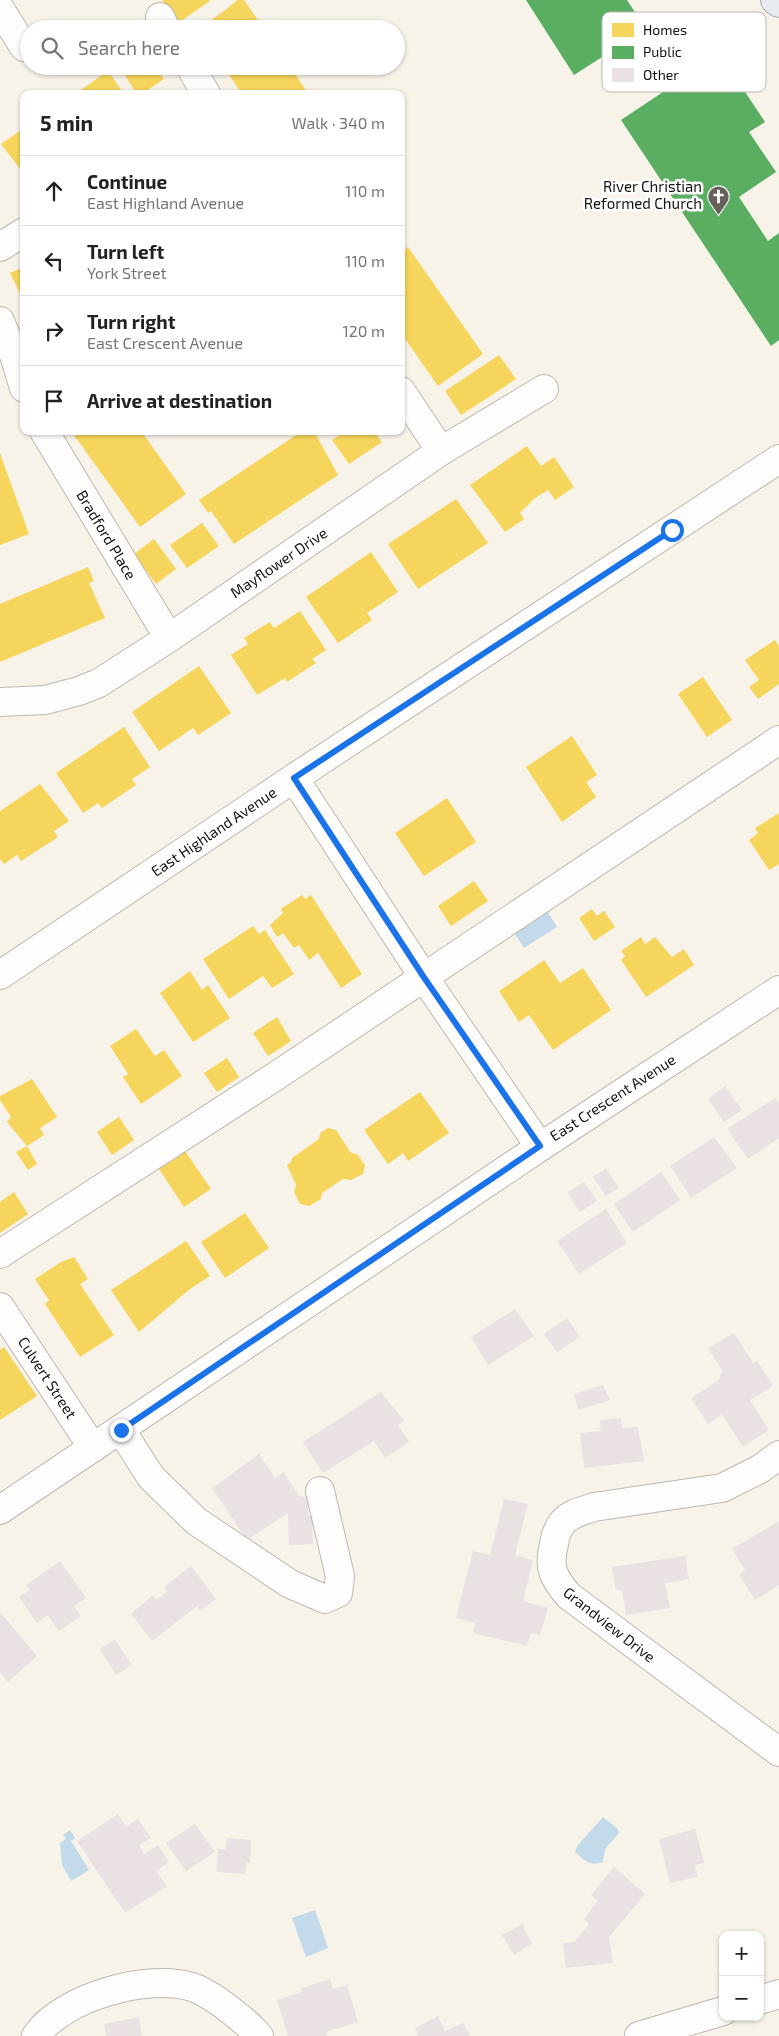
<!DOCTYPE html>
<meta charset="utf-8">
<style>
body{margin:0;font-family:"Exo 2",sans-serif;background:#f2f2f2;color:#222}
.controls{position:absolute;right:15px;bottom:15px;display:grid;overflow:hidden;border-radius:10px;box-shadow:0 1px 4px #0004}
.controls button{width:45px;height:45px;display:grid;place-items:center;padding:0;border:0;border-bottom:1px solid #e0e0e0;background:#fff;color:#222;font:25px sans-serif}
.stop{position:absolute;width:15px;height:15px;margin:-11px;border:4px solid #1a73e8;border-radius:50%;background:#fff}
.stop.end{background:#1a73e8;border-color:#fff;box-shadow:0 1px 5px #0008}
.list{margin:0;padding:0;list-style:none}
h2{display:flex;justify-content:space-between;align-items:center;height:65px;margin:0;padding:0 20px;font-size:21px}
h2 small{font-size:16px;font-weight:400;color:#767676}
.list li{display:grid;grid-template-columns:32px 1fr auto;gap:15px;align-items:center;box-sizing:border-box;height:70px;padding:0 20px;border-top:1px solid #e0e0e0}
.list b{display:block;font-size:19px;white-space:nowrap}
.list p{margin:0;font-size:16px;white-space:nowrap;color:#767676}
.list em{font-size:16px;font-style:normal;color:#767676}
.icon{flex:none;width:28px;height:28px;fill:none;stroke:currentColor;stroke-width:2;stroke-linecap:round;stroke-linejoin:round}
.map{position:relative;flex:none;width:779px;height:2036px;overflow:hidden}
.search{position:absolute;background:#fff;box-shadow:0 1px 4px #0004;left:20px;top:20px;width:385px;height:55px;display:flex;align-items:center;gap:12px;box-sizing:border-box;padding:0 18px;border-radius:28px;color:#767676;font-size:19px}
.panel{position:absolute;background:#fff;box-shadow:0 1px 4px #0004;left:20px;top:90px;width:385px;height:345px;border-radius:10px}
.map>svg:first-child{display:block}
</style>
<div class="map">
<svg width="779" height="2036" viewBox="0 0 779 2036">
<rect width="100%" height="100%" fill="#f8f3e9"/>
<g fill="#c3daea">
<polygon points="547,911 557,927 524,948 514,932"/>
<path d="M603,1817L618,1829L619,1833L605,1849L603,1862C591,1867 584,1860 575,1852L578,1845Z"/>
<polygon points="70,1830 75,1838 71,1841 89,1870 71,1881 62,1865 60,1843 66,1839 63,1835"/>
<polygon points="315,1910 328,1948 306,1957 292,1918"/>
</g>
<g fill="#f6d55c">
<polygon points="162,0 209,0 210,1 178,23"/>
<polygon points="237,0 244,0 264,29 199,29 228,8"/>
<polygon points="119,66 155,66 164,79 142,94 137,94"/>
<polygon points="223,66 290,66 308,94 242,94"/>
<polygon points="108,71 124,94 75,94"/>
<polygon points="24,128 24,174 1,144"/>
<polygon points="408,247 483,354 438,386 401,333 401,253"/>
<polygon points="24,267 24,302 10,273"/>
<polygon points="499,355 516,379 461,415 445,391"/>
<polygon points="71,431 141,431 186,494 140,527"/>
<polygon points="302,431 314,431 338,475 234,544 211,511 208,513 199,500"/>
<polygon points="346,431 374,431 382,442 349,464 332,440"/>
<polygon points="527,446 541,466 554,457 574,487 555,500 548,490 535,498 520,513 524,519 505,532 470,485"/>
<polygon points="0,453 29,534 0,545"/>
<polygon points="456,499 488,543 418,589 388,544"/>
<polygon points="202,523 219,546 187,568 170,545"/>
<polygon points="154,539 176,569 156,584 134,554"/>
<polygon points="371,552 398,592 367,613 372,620 338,643 306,597"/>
<polygon points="88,567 94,581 89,583 105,618 0,662 0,604"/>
<polygon points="300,611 326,650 312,659 316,663 287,682 285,678 257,695 231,655 248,644 244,638 270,622 274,628"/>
<polygon points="775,640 779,646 779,684 758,699 749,687 759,680 745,660"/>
<polygon points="199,666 231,713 198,735 193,728 159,751 132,712"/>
<polygon points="703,677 732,720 707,737 678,694"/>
<polygon points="124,727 150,767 132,779 136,785 102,808 98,803 83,813 56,773"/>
<polygon points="572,736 597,775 586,782 596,797 562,822 526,767"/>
<polygon points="40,784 69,821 54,831 58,837 21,861 17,855 4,864 0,859 0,811"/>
<polygon points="447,798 476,842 424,876 395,833"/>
<polygon points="779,813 779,864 769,870 749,840 758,833 755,828"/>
<polygon points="474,881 488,901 451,926 438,906"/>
<polygon points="302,895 305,899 311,895 362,974 341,988 318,953 309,960 299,945 294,948 283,933 277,937 270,925 283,913 281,909"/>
<polygon points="592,909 597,916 604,911 615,927 594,941 579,918"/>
<polygon points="253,926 259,934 265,930 294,974 272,988 263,976 229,999 203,959"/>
<polygon points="641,937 645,944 655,937 672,957 684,949 694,965 646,997 621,960 625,956 621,951"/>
<polygon points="544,960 560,983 583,968 611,1010 553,1050 529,1015 519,1022 499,991"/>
<polygon points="190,971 202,990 208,985 230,1018 193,1042 160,993"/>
<polygon points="277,1017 291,1041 268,1056 253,1033"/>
<polygon points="136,1029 155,1056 164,1050 182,1076 141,1104 123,1077 128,1074 110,1046"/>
<polygon points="227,1058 239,1077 217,1092 204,1073"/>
<polygon points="32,1079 57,1117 40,1128 44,1135 27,1146 7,1122 11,1117 0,1100 0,1096"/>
<polygon points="420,1092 449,1133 408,1161 403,1153 388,1164 364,1130"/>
<polygon points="119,1117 134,1140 112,1155 97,1132"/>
<polygon points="328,1128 336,1130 351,1153 357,1154 365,1165 363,1174 351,1180 343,1179 322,1193 321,1199 309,1206 300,1204 294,1192 296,1185 287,1165 291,1162 292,1158 319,1139 320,1133"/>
<polygon points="27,1146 37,1164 28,1170 16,1152"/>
<polygon points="183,1148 211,1189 184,1207 157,1166"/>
<polygon points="14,1192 28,1214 0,1233 0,1202"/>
<polygon points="245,1213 269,1248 225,1278 201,1242"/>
<polygon points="186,1241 210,1276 190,1289 139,1332 111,1290"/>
<polygon points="74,1257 88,1279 80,1284 114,1335 80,1357 45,1304 49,1300 35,1279 61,1262"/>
<polygon points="4,1347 37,1396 0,1420 0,1350"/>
</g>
<g fill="#5aae61">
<polygon points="526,0 627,0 646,29 574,75"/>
<polygon points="720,54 765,122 749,132 776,172 739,197 768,241 779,233 779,340 771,346 621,120"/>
</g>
<g fill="#eae1e2">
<polygon points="725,1086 742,1110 724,1122 708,1099"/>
<polygon points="775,1098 779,1103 779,1138 748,1159 727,1129"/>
<polygon points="714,1137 737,1168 691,1198 670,1166"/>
<polygon points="606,1168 619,1188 606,1196 593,1177"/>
<polygon points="661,1172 680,1200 633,1232 614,1204"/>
<polygon points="584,1182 597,1201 580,1212 567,1193"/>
<polygon points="606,1209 627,1243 579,1274 557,1241"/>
<polygon points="515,1309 534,1336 488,1365 471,1337"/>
<polygon points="567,1318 580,1337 557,1352 544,1334"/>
<polygon points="734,1333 753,1363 757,1361 773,1386 750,1400 769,1430 743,1447 722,1414 708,1424 691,1398 719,1380 722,1370 708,1348"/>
<polygon points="603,1385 610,1400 578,1410 574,1394"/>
<polygon points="381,1392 404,1421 398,1425 409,1442 385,1458 374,1441 323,1473 303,1442"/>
<polygon points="621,1418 622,1428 638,1427 644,1461 584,1468 580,1433 601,1431 600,1420"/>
<polygon points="259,1454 275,1478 284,1472 300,1497 308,1496 308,1516 312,1516 313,1544 289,1545 288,1513 247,1540 212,1488"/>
<polygon points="504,1499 528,1504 515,1555 533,1560 523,1601 548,1608 540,1635 531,1633 527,1646 473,1633 475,1623 456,1618 473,1551 490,1555"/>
<polygon points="779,1521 779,1585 755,1600 739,1574 745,1570 732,1549"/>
<polygon points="685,1556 689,1579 665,1583 670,1608 626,1615 622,1590 616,1590 612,1567"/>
<polygon points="60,1561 86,1598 74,1606 81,1616 59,1631 48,1615 37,1623 19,1597 30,1590 26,1585"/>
<polygon points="191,1566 216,1599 200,1611 197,1606 152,1641 131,1614 153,1595 156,1600 167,1592 164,1587"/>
<polygon points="0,1612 37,1656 8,1682 0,1672"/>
<polygon points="115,1639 132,1665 116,1675 100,1649"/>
<polygon points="118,1814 126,1827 138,1819 151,1838 139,1845 144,1854 158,1845 169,1862 156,1871 167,1886 125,1913 77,1841"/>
<polygon points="195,1824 215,1852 186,1871 166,1843"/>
<polygon points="695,1829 704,1863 695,1865 698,1877 670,1883 659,1839"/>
<polygon points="227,1838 251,1840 250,1863 246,1863 245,1874 216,1872 218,1849 226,1849"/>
<polygon points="614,1867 645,1894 609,1937 613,1963 566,1968 563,1943 575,1942 589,1924 584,1919 598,1901 591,1895"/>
<polygon points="522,1924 532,1944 514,1955 502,1935"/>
<polygon points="330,1979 333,1989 347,1985 358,2022 326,2032 327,2036 288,2036 277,2000 302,1992 301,1988"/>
<polygon points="438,2016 445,2031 463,2023 470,2036 418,2036 415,2028"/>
<polygon points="139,2017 142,2036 106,2036 104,2024"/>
</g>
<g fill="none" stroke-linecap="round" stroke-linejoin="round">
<defs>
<g id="minor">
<polyline points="0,9 24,47"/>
<polyline points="160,17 166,29"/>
<polyline points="190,66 206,94"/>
<polyline points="0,247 24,232"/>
<polyline points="0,321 14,355 24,388"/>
<polyline points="401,391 441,451"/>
<polyline points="44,431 169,638"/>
<polyline points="0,702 45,700 79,691 99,683 169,638 441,451 544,389"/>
<polyline points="294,778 423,976 540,1147"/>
<polyline points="0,975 294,778 779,459"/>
<polyline points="0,1254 276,1076 779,740"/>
<polyline points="0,1307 93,1448"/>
<polyline points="121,1430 151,1477 196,1521 290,1584 325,1599 338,1593 340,1576 320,1491"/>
<path d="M779,1455L760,1469L722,1488L594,1507C583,1511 571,1513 563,1522C558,1528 555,1536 554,1544C548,1567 553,1578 569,1596L779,1752"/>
<polyline points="0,1510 540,1147 779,990"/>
<polyline points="760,2000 779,1994"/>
<path d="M36,2036C62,1997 149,1973 192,1987C211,1993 246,2021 259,2036"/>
<polyline points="639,2036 723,2011"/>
</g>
<polyline id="major" points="775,0 779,3"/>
</defs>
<use href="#minor" stroke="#bcb7b0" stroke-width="30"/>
<use href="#major" stroke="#a6acb1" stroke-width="30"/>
<use href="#minor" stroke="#fefdfc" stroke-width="28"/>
<use href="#major" stroke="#e7ebf0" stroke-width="28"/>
</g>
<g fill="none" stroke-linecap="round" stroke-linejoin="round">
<polyline stroke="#1a73e8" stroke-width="6" points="121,1430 540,1146 423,976 294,778 672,530"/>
</g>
<defs>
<symbol id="church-pin" viewBox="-11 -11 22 30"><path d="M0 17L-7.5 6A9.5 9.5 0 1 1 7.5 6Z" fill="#65615a" stroke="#fff"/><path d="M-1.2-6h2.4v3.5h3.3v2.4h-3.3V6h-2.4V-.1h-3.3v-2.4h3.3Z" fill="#fff"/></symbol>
</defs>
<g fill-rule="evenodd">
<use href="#church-pin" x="706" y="184" width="25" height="34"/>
</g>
<g text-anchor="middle" stroke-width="5" stroke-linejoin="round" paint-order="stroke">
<g font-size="15" fill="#16130d" stroke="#fff" text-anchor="end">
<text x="702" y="192">River Christian<tspan x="702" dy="17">Reformed Church</tspan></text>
</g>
<g font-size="15" fill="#16130d" stroke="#fff">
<text transform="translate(106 535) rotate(59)" y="5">Bradford Place</text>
<text transform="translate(279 563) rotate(-34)" y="5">Mayflower Drive</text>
<text transform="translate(214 832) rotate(-34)" y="5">East Highland Avenue</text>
<text transform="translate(613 1098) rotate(-33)" y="5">East Crescent Avenue</text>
<text transform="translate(47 1378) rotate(57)" y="5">Culvert Street</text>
<text transform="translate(609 1625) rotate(38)" y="5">Grandview Drive</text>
</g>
</g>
<rect x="602" y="12" width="164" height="80" rx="8" fill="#fff" stroke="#b9b8b6" stroke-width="1"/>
<rect x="612" y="23" width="22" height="14" fill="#f6d55c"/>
<rect x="612" y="46" width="22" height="13" fill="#5aae61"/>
<rect x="612" y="68" width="22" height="14" fill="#eae1e2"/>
<g font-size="14" fill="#16130d">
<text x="643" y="35">Homes</text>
<text x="643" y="57">Public</text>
<text x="643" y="80">Other</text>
</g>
</svg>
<div class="controls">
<button>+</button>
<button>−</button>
</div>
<div class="stop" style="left:672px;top:530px"></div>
<div class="stop end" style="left:121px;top:1430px"></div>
<div class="search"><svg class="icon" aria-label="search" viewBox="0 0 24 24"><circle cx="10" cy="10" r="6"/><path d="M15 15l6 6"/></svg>Search here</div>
<section class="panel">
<h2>5 min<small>Walk · 340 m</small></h2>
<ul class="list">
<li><svg class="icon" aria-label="ahead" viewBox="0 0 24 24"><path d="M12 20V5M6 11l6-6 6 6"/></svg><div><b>Continue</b><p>East Highland Avenue</p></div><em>110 m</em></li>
<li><svg class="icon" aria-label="left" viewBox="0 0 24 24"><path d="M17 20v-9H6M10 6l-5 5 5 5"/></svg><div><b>Turn left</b><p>York Street</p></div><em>110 m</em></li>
<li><svg class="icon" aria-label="right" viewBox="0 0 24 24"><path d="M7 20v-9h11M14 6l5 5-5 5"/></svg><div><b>Turn right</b><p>East Crescent Avenue</p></div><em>120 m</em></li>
<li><svg class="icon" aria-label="arrive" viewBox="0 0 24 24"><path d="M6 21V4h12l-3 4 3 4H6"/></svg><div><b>Arrive at destination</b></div></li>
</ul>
</section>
</div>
